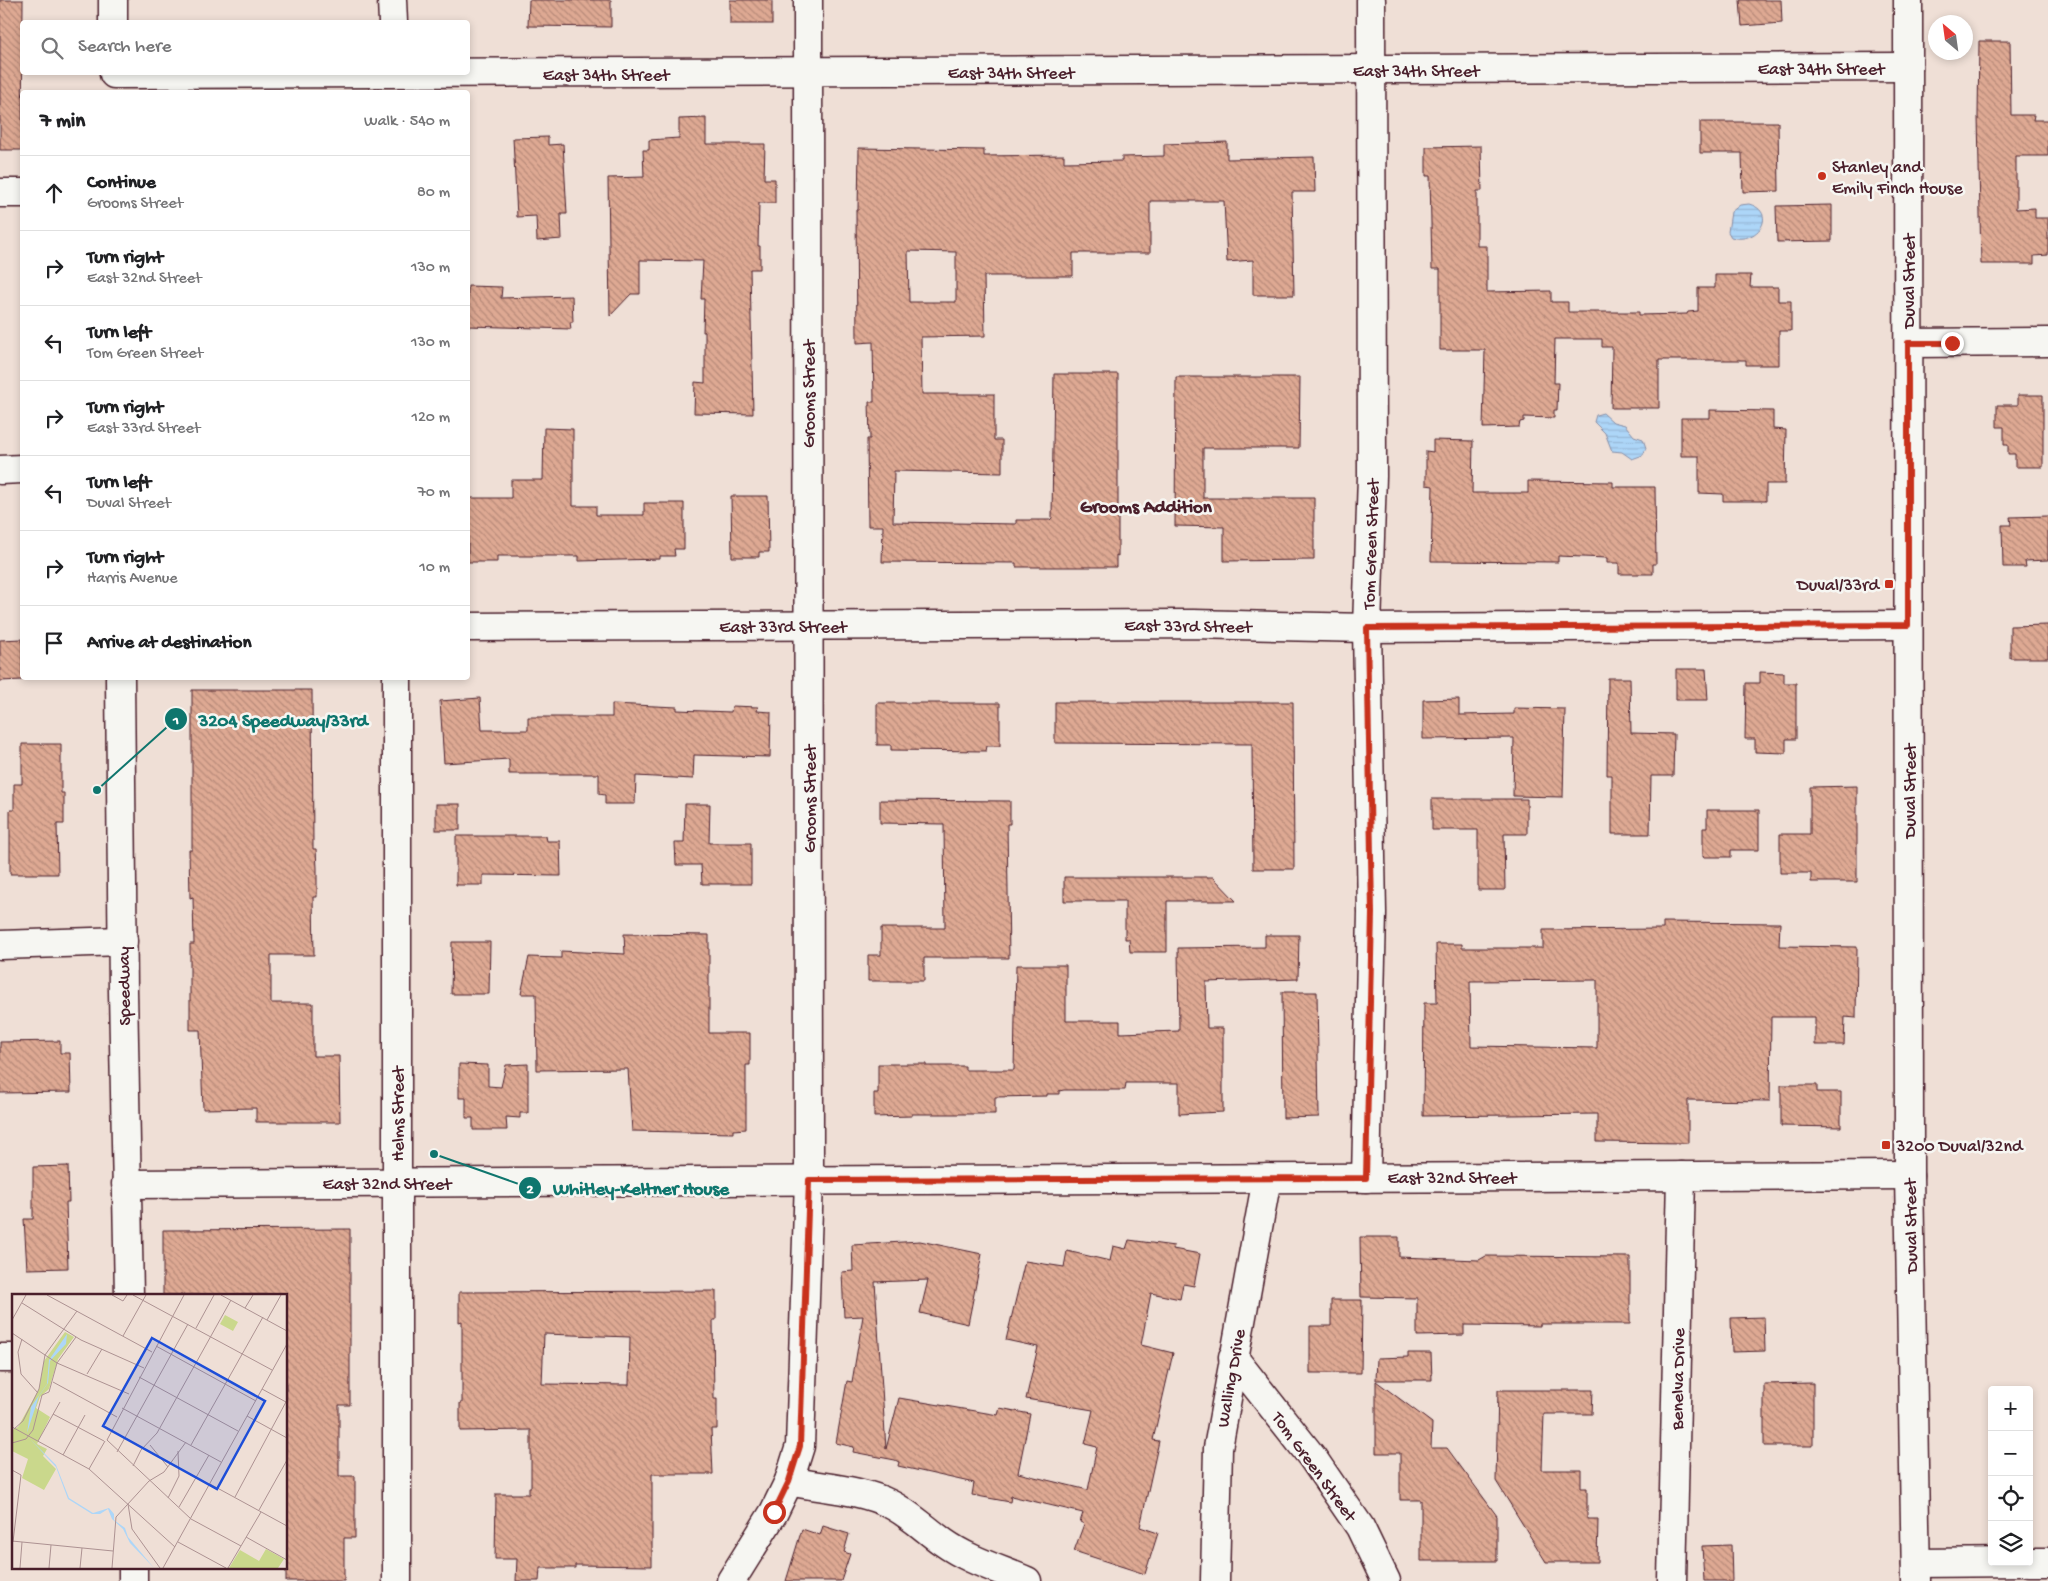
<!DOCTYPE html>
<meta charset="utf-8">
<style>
body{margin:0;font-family:"Gochi Hand",sans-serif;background:#f6f6f6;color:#202124}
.controls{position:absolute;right:15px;bottom:15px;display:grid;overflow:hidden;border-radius:5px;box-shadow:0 2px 8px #0003}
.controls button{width:45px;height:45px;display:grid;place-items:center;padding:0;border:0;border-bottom:1px solid #e0e0e0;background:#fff;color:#202124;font:25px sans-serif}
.compass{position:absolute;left:1928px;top:15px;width:45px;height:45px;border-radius:50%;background:#fff;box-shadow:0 2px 8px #0003;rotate:331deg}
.stop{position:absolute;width:15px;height:15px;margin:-11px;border:4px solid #c8321e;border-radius:50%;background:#fff}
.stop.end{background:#c8321e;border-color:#fff;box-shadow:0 1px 5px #0008}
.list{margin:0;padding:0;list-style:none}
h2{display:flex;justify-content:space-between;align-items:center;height:65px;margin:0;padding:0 20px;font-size:21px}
h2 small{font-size:16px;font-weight:400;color:#757577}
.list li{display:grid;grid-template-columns:32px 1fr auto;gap:15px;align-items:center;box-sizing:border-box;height:75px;padding:0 20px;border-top:1px solid #e0e0e0}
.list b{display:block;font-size:19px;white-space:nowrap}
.list p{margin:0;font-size:16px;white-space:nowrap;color:#757577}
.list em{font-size:16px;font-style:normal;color:#757577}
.icon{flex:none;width:28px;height:28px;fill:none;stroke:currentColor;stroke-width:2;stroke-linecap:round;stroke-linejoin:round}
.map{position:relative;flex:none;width:2048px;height:1581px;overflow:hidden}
.search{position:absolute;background:#fff;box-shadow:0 2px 8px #0003;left:20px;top:20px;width:450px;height:55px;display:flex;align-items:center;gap:12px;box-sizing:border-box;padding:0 18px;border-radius:5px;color:#757577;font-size:19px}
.panel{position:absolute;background:#fff;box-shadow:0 2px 8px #0003;left:20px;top:90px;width:450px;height:590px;border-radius:5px}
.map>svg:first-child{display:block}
</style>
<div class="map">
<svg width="2048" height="1581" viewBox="0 0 2048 1581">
<defs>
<pattern id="water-rules" width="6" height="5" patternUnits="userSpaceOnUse" patternTransform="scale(1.25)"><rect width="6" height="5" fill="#add6f8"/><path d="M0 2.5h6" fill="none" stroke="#96b7d5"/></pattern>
<pattern id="building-back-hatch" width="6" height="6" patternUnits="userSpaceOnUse" patternTransform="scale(1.25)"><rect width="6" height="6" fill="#dea993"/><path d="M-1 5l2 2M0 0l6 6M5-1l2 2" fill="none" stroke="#b68978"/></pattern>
</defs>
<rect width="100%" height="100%" fill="#efdfd6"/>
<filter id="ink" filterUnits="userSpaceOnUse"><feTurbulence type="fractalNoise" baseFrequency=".02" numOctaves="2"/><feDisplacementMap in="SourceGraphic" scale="10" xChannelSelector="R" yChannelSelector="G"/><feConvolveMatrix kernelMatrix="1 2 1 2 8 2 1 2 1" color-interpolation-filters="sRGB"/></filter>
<g filter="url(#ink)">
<g fill="url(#water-rules)" stroke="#858da6">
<path d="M1749,204C1778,212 1759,245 1731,237L1728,232L1731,212L1740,205Z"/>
<polygon points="1603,413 1613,422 1625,425 1634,436 1643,439 1646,448 1643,455 1632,459 1622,452 1612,451 1605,433 1594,422 1596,415"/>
</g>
<g fill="url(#building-back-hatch)" stroke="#4a1f2b" fill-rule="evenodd">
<polygon points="0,0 23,0 22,150 0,150"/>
<polygon points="529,0 611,0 611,27 528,26"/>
<rect x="730" y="0" width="42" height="24"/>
<polygon points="1740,0 1781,0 1782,23 1742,26"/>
<polygon points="1979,41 2010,41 2011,115 2034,115 2033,120 2048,120 2048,156 2016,156 2016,209 2035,208 2035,218 2048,218 2048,255 2034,256 2034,264 1981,264 1978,116"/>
<polygon points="706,118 706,144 765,144 764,179 775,179 775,203 759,203 758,246 760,246 760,269 750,269 753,414 694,413 695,382 705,383 705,332 703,332 704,299 701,299 703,261 640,260 640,294 631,294 610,316 608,178 644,177 643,150 649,150 649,140 679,138 679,119"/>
<polygon points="1700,122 1778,122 1779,191 1743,192 1742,153 1700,153"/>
<polygon points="548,137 548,145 563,144 567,214 561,214 562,239 537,241 536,216 517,217 513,138"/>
<path d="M1227,142V159L1314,157L1315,192H1292L1294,295H1253V260L1227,262L1224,201H1150V253H1073V276H984L985,336L921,337L922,394H994V440H1002V473L894,471L893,522L1016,524V520H1050L1052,518L1054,374H1118V556L1116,555V567H1016V563L882,562L883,526H868L867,439H870L869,402H874L873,342L857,343L856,210H858L859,148L984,150V156L1064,155V162L1122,161V157L1164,156V144ZM908,251L956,252V302H909Z"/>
<polygon points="1481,146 1482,191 1477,191 1477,246 1487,246 1487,292 1551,291 1551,302 1568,302 1568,312 1639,312 1639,315 1687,314 1688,312 1698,311 1698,288 1715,288 1715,275 1751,275 1750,287 1778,287 1778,301 1791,301 1791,331 1779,331 1779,365 1746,365 1746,360 1659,360 1659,408 1611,408 1612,347 1602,347 1602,339 1555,339 1554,383 1558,383 1557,410 1554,410 1554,418 1524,417 1524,421 1520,422 1519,427 1483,428 1485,350 1440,350 1440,269 1432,269 1430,176 1426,176 1426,147"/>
<polygon points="1832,205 1832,241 1777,242 1776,206"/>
<polygon points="468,286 502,287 501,298 572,296 573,322 570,322 571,329 468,326"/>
<polygon points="1176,377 1300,377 1299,448 1203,448 1203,498 1314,498 1314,560 1224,561 1224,527 1175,526"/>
<polygon points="2018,395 2043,395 2043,467 2015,467 2015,454 2008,454 2008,445 2004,445 2004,427 1997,427 1997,405 2018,405"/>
<polygon points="1710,410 1773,411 1773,429 1786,430 1785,484 1766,484 1766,501 1723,501 1723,494 1699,493 1699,456 1681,456 1681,418 1710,418"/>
<polygon points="544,428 573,429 573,506 596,506 596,515 644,515 644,503 684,503 684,549 674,549 675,556 660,556 660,559 579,561 579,556 497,556 497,562 468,562 468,498 511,498 511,480 543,480"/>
<polygon points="1433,440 1473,441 1472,493 1528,493 1528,481 1613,482 1613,487 1655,487 1656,564 1653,564 1653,574 1619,574 1619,563 1607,563 1607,558 1558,556 1558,562 1431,561 1433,486 1426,485 1426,451 1433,452"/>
<polygon points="731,496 768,496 769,552 759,552 759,557 732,557"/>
<polygon points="2048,516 2048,560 2025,561 2026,567 2003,567 2002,525 2011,525 2010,517"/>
<polygon points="2048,625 2048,658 2010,658 2010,626"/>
<polygon points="22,639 22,680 0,681 0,640"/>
<polygon points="1676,669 1706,669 1708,700 1676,700"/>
<polygon points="1760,672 1784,673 1784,683 1796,683 1796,739 1786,739 1786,753 1755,752 1755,739 1745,739 1746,683 1760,683"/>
<polygon points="1608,678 1630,678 1631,733 1674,734 1673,776 1651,776 1650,834 1612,834 1612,775 1607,775"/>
<polygon points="192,690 312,690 313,849 316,849 317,868 317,897 313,897 314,955 271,955 271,1003 313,1003 313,1056 339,1056 340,1122 256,1122 256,1108 203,1109 200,1030 190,1030 190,944 194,944 193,897 190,898 189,850 192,850"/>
<polygon points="480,698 482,730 528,730 528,717 612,717 612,704 677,707 677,710 731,712 732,706 758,707 757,711 771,712 770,757 694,755 693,779 636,776 635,804 605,804 605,795 599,794 599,774 509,774 509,759 444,763 440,701"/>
<polygon points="1459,699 1459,715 1514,714 1514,708 1565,709 1563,797 1513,796 1514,738 1423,739 1423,700"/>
<polygon points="1055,702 1293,702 1294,869 1253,869 1252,744 1055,743"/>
<polygon points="877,703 1000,703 1000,746 987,746 986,751 891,750 891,745 877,745"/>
<polygon points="22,744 61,744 61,793 64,793 64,824 57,824 58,874 10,874 10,810 14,810 14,784 22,784"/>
<polygon points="1857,786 1857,882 1811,882 1811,873 1780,873 1780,834 1810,834 1810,787"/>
<polygon points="1432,799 1527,799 1527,834 1504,834 1505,890 1478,890 1478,830 1432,830"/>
<polygon points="880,800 1010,801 1010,824 1007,824 1009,958 924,958 924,981 868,981 868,955 881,955 881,928 945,928 944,824 880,823"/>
<rect x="436" y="804" width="24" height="26"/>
<polygon points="685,804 710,804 709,843 751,843 751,884 702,884 701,865 676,865 675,843 684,843"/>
<polygon points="1707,810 1759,810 1759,850 1731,850 1731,857 1703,857 1703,828 1707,828"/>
<polygon points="456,836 546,836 547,841 560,841 561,876 483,875 483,885 456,885"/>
<polygon points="1064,877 1213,877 1236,901 1167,901 1167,952 1130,952 1129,939 1125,939 1125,901 1064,901"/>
<path d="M1663,922L1780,923L1779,946L1857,947L1856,1018L1845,1017L1844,1045H1815V1017H1771L1770,1101L1688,1100V1143L1597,1142V1114L1423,1116L1424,1003H1437L1436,944H1462V948H1543V930L1663,929ZM1597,980V1048L1471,1046L1470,981Z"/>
<polygon points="624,934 709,935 709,1033 750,1033 750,1065 746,1065 746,1129 733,1130 733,1133 632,1131 628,1069 537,1070 536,994 521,994 529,957 561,958 561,951 625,954"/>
<polygon points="1265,935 1299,935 1298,979 1206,982 1207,1028 1223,1028 1223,1112 1179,1114 1179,1083 1126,1083 1125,1090 1064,1090 1059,1091 1059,1094 1047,1094 1047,1096 995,1097 995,1114 912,1114 912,1116 874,1117 874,1093 878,1093 878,1064 926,1064 926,1066 965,1066 965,1070 1014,1070 1016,965 1066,965 1066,1021 1120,1021 1120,1033 1179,1031 1178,948 1265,947"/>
<polygon points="452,942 490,942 489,994 451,994"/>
<polygon points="1282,992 1317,992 1319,1117 1283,1118"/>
<polygon points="60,1041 60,1053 70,1053 71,1092 0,1093 0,1042"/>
<polygon points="459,1064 488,1065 488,1086 501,1087 506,1065 528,1064 528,1113 520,1113 520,1118 506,1117 507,1130 473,1130 473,1118 466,1118 466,1098 459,1098"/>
<polygon points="1781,1085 1817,1085 1817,1092 1841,1092 1841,1127 1781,1126"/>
<polygon points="68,1166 69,1202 66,1202 68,1268 27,1269 24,1219 33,1219 33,1167"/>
<polygon points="350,1229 350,1405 339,1405 339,1476 355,1476 355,1538 344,1538 344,1581 286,1581 286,1295 163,1295 163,1230"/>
<polygon points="1360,1237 1399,1237 1399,1257 1479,1260 1486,1256 1630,1257 1630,1324 1540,1324 1540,1326 1464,1325 1464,1335 1417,1336 1417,1298 1361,1297"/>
<polygon points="1129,1240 1174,1246 1173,1249 1200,1254 1194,1286 1183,1284 1180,1299 1151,1293 1141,1345 1173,1353 1153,1440 1159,1441 1140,1527 1158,1533 1145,1574 1074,1551 1084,1524 1080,1522 1083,1513 1011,1496 1010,1502 972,1495 974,1483 898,1466 899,1462 895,1460 853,1452 854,1447 836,1443 847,1381 852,1382 863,1316 844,1317 842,1272 853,1271 852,1245 920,1241 982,1254 968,1324 920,1313 928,1280 875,1282 886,1449 899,1398 998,1415 1000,1408 1030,1414 1018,1473 1088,1490 1097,1447 1085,1444 1093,1410 1026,1399 1038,1347 1006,1340 1025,1261 1064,1267 1067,1251 1110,1261 1113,1246 1126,1249"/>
<path d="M716,1291V1320H713L714,1399H717V1429H711L713,1474H652V1566L575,1565V1568H540L539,1581H516L517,1559H495L496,1494H529V1487H531V1430L460,1431V1403H462V1321L459,1322V1292ZM544,1334L630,1337L629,1385L542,1384Z"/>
<polygon points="1331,1300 1362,1300 1361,1373 1310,1373 1310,1326 1331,1326"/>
<polygon points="1764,1317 1765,1351 1732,1352 1731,1318"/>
<polygon points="1408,1353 1431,1353 1432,1380 1376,1380 1377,1358 1408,1357"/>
<polygon points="1376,1381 1432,1423 1431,1448 1447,1448 1497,1516 1497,1561 1421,1561 1421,1500 1400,1500 1400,1453 1376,1453"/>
<polygon points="1813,1383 1813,1446 1764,1446 1764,1384"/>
<polygon points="1498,1390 1593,1390 1592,1414 1544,1414 1542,1470 1581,1470 1581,1488 1587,1488 1587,1519 1598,1519 1597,1562 1546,1562 1496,1481"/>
<polygon points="823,1526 849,1534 844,1552 850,1554 841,1581 786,1581 802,1529 820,1535"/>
<polygon points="1731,1545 1732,1581 1704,1581 1702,1546"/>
</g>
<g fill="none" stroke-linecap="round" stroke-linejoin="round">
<defs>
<g id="minor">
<polyline points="113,0 113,22"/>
<polyline points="392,0 393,22"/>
<polyline points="1908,0 1909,1175 1916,1581"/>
<polyline points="114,74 1908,67"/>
<polyline points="0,193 22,193"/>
<polyline points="1909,343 2048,342"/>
<polyline points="0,470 22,469"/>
<polyline points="468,627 1193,624 1367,628 1908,625"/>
<polyline points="120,678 123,991 129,1295"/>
<polyline points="397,678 397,1581"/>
<polyline points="0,945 123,941"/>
<polyline points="1366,1178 1372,913 1367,628 1372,476 1371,0"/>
<polyline points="126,1184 1909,1175"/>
<polyline points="1233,1357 1312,1457 1360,1527 1386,1581"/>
<polyline points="0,1358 14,1358"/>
<path d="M789,1481C821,1488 860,1489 890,1504C910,1514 925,1529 943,1542C968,1560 999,1569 1027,1581"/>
<polyline points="2029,1562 2048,1562"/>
<polyline points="1916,1563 2023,1562"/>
<polyline points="133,1567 133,1581"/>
<polyline points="731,1581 774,1512 789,1481 800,1446 809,1180 808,0"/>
<polyline points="1215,1581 1218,1448 1267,1178"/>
<polyline points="1672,1581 1681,1176"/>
</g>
</defs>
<use href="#minor" stroke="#4a1f2b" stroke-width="31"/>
<use href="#minor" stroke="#f6f6f2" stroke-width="28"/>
</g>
</g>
<g fill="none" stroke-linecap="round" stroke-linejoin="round" filter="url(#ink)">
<polyline stroke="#c8321e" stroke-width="6" points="774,1512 789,1481 800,1446 809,1180 1366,1178 1372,913 1367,628 1908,625 1908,343 1952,343"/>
</g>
<g fill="#c8321e" stroke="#f6f6f2" stroke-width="2">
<circle cx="1822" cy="176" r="5"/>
<rect x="1884" y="579" width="10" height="10" rx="2.5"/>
<rect x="1881" y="1140" width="10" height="10" rx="2.5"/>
</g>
<g text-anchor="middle" stroke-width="5" stroke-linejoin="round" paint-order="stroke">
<g font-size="18" fill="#4a1f2b" stroke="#f6f6f2">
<text x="1821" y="74">East 34th Street</text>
<text x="1416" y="76">East 34th Street</text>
<text x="1011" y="78">East 34th Street</text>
<text x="606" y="80">East 34th Street</text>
<text transform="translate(1908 281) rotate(-90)" y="6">Duval Street</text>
<text transform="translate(808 394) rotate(-90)" y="6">Grooms Street</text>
<text transform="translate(1370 544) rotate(-88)" y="6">Tom Green Street</text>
<text transform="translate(1188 625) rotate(1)" y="6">East 33rd Street</text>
<text x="783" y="632">East 33rd Street</text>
<text transform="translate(1909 791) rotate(-90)" y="6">Duval Street</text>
<text transform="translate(809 799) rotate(-90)" y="6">Grooms Street</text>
<text transform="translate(123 986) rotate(-91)" y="6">Speedway</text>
<text transform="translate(397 1114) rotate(-90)" y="6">Helms Street</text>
<text x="1452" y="1183">East 32nd Street</text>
<text x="387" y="1189">East 32nd Street</text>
<text transform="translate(1910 1226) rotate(-91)" y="6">Duval Street</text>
<text transform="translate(1230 1378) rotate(-80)" y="6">Walling Drive</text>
<text transform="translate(1677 1379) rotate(-89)" y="6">Benelva Drive</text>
<text transform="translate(1315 1466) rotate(54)" y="6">Tom Green Street</text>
</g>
<g font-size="18" fill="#4a1f2b" stroke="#f6f6f2" text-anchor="start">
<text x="1832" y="172">Stanley and<tspan x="1832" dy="21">Emily Finch House</tspan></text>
<text x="1879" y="590" text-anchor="end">Duval/33rd</text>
<text x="1896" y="1151">3200 Duval/32nd</text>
</g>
<g font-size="19" font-weight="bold" fill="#4a1f2b" stroke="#f6f6f2">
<text x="1146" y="512">Grooms Addition</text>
</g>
</g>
<g transform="translate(12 1294)">
<rect width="275" height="275" fill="#efdfd6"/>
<path d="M213,21L226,28L221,37L208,30ZM53,38L62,43L46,65L37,95L28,103L24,114L38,123L25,150L35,155L31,162L44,175L32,196L10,184L16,165L0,157V136L6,133L27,95L32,67ZM254,255L272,265L266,274H217L228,256L247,267Z" fill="#cad88c"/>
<path d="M55,40L54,50L38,67L36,89L27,102L15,139L19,113L35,90L37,66ZM18,145L44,171L57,204L81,219L97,214L102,220V226L113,234L116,243L142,274L118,249L111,235L100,225L96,215L88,220H80L56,205L44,173Z" fill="#add6f8"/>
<path fill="none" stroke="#ad9292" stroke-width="1" d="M35,1L140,58M100,1L111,7L115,1M121,1L260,76M209,1L275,37M10,9L69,46L132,74M233,14L241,1M0,26L14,1M255,26L269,1M184,34L202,1M0,39L45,69L117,100M111,42L134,1M10,45L6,58L9,80L26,99M144,52L244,107M75,80L90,55M127,83L226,137M41,88L105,123M250,95L274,108M110,114L209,168M41,120L92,147M235,122L275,144M0,133L77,175L163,253M2,135L11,127L27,95L33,61L65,17M95,146L179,225L229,252M95,146L172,1M26,147L48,108M0,149L14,145L21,136L30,101L37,98L45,69L64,43M138,151L156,173M179,151L251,23M105,158L176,30M51,161L73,121M121,172L129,156L145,139L219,6M77,175L93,147M0,176L9,181L1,248M198,190L275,232M223,203L275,106M156,204L167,182L166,157M116,210L120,235L148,274M167,213L197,161M247,216L275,166M234,243L275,266M0,247L101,257M166,248L214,274M8,274L10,248M37,274L39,251M68,274L70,254M100,274L104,223L137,187L152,178L174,148M151,274L275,50M216,274L249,218"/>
<path fill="#1d4ed8" fill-opacity="0.15" stroke="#1d4ed8" stroke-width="2.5" d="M140,44L253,107L205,195L91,132Z"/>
<rect width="275" height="275" fill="none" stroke="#4a1f2b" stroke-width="2.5"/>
</g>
<path fill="none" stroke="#0f766e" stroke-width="2" d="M97 790L176 719M434 1154L530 1188"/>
<g fill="#0f766e" stroke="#f6f6f2" stroke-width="2">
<circle cx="97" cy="790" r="5"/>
<circle cx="434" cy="1154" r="5"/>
<circle cx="176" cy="719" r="12"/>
<circle cx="530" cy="1188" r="12"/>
</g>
<g font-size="15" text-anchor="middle" font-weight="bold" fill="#fff">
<text x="176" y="724">1</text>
<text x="530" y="1193">2</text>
</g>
<g font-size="19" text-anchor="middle" font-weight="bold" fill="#0f766e" stroke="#f6f6f2" stroke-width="5" stroke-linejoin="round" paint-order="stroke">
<text x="283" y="726">3204 Speedway/33rd</text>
<text x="641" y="1194">Whitley-Keltner House</text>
</g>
</svg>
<div class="controls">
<button>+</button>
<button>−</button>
<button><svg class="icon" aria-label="locate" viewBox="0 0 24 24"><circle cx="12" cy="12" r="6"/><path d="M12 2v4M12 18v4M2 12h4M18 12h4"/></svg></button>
<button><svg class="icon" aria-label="layers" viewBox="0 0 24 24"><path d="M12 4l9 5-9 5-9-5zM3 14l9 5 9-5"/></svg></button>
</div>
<svg class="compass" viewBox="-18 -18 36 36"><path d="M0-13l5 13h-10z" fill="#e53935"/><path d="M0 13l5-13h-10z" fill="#757577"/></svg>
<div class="stop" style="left:774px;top:1512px"></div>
<div class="stop end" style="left:1952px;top:343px"></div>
<div class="search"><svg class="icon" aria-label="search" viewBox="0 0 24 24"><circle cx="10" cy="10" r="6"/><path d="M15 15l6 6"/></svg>Search here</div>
<section class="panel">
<h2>7 min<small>Walk · 540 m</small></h2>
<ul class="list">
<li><svg class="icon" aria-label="ahead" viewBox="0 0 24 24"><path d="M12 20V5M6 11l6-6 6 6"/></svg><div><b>Continue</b><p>Grooms Street</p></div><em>80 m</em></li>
<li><svg class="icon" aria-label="right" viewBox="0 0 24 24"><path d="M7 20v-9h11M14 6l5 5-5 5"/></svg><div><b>Turn right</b><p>East 32nd Street</p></div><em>130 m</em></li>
<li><svg class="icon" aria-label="left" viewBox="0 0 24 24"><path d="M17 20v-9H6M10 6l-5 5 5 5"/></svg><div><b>Turn left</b><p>Tom Green Street</p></div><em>130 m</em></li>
<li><svg class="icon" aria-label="right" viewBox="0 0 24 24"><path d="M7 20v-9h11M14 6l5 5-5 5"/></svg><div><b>Turn right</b><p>East 33rd Street</p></div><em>120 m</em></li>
<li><svg class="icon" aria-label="left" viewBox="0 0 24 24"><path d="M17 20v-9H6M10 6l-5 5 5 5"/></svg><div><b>Turn left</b><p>Duval Street</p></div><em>70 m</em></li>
<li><svg class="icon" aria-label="right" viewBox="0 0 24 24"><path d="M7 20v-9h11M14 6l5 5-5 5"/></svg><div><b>Turn right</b><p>Harris Avenue</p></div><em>10 m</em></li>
<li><svg class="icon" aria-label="arrive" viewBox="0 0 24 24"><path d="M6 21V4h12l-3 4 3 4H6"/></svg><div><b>Arrive at destination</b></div></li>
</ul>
</section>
</div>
